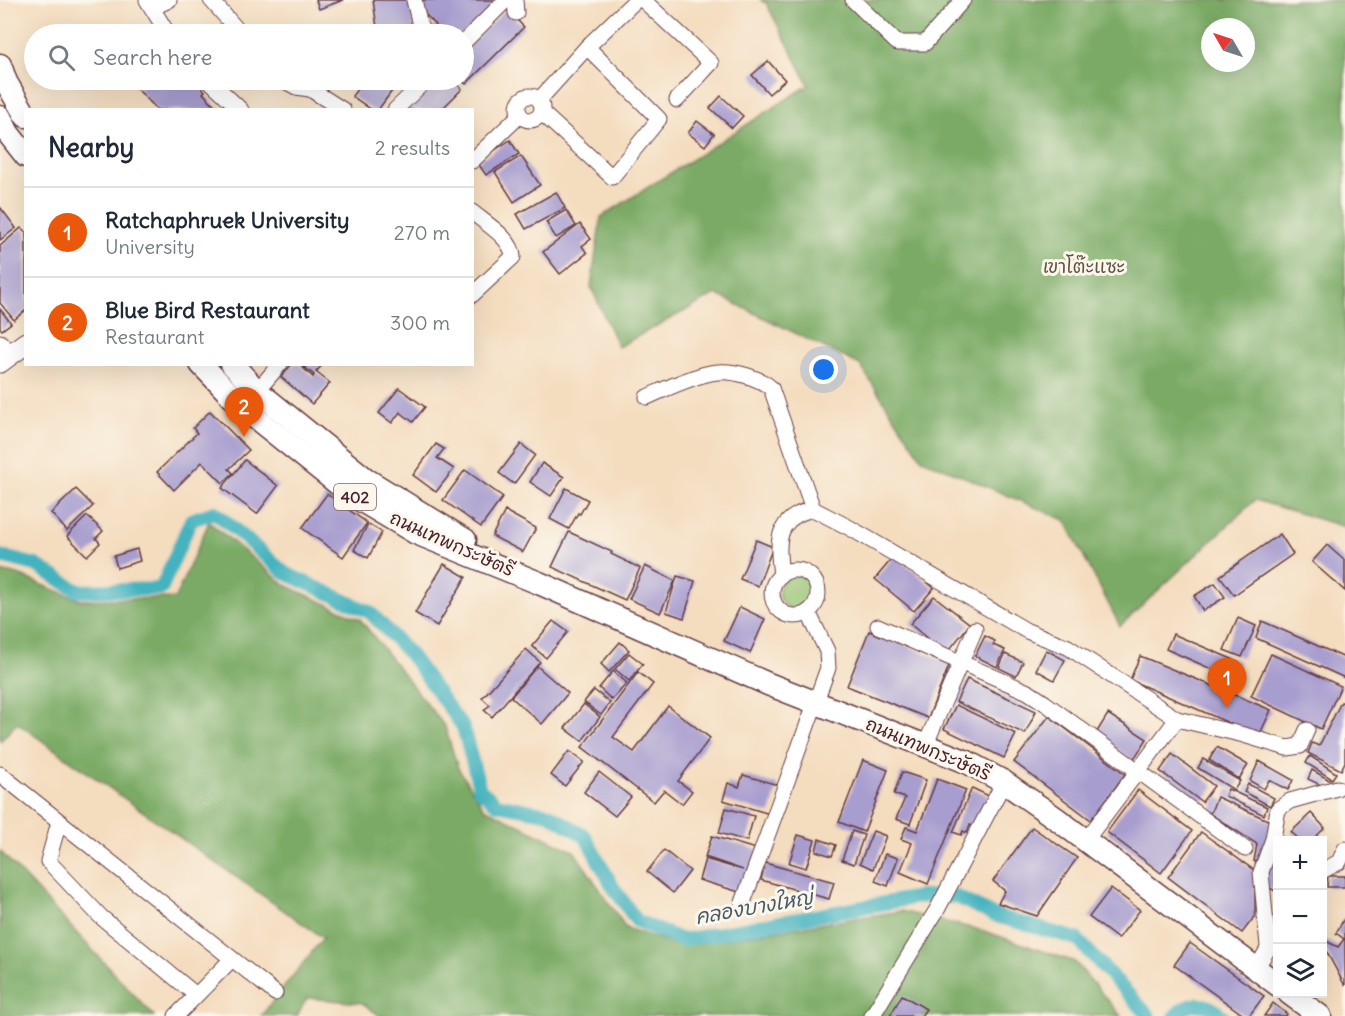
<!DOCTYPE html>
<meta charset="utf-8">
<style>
body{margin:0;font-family:Delius,"Playpen Sans Thai",sans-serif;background:#f2f2f3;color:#1f2937}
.controls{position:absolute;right:18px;bottom:18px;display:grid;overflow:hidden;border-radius:0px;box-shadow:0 6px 24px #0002}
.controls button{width:54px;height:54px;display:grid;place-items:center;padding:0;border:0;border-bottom:2px solid #e0e1e3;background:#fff;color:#1f2937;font:30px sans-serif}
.compass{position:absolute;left:1201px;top:18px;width:54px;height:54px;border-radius:50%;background:#fff;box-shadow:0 6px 24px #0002;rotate:309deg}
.you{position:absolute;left:824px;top:370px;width:21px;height:21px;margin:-15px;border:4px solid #fff;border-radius:50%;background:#1a73e8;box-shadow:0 0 0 9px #1a73e833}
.badge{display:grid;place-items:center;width:39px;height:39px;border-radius:50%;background:#ea580c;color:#fff;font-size:20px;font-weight:700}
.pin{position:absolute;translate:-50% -50px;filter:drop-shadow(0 2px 3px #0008)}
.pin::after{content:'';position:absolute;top:32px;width:21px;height:18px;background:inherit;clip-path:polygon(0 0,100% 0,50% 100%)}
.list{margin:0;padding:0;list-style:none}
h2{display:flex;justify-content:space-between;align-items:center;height:78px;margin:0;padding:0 24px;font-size:26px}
h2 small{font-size:20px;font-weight:400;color:#747a83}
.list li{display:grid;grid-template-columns:39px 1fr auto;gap:18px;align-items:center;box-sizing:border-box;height:90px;padding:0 24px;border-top:2px solid #e0e1e3}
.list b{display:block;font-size:22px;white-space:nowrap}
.list p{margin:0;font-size:20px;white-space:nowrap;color:#747a83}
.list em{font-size:20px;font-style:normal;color:#747a83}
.icon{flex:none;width:33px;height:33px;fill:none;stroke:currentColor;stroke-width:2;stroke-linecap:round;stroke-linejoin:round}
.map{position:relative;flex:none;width:1345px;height:1016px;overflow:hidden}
.search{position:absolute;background:#fff;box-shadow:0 6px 24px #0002;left:24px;top:24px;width:450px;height:66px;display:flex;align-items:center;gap:15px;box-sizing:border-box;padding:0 21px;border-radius:33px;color:#747a83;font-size:22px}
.panel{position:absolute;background:#fff;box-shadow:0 6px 24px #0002;left:24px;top:108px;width:450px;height:258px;border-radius:0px}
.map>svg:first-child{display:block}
</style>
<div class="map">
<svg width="1345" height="1016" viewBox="0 0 1345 1016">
<rect width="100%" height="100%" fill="#fbf7ec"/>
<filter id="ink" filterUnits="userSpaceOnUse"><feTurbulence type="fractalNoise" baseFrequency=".0167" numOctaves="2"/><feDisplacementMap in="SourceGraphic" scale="12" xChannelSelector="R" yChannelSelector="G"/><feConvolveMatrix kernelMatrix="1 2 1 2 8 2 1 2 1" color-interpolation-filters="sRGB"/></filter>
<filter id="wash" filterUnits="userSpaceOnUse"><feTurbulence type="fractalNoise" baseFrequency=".008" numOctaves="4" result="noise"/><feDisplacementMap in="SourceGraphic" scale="24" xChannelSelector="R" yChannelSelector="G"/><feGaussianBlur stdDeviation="1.35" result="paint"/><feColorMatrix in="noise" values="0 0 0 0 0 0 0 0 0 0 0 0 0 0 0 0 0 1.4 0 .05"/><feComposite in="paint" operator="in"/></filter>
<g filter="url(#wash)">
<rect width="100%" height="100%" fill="#f4dcbe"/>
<circle fill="#99c573" stroke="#72724f" stroke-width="1.5" cx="796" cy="592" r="17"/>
<g fill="#7aaa65" stroke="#626448" stroke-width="1.5" fill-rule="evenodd">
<path d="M760,0H1345V527L1255,500L1120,626L1065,520L922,459L860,365L716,294L618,347L591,287L601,217L809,85L766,3ZM1210,27H1246V63H1210Z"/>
<polygon points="209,522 285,585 360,619 445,727 458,768 484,808 574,851 626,928 681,946 901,911 984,931 1075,962 1121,1016 380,1016 362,1003 307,998 297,1016 261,1016 323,938 17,723 0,741 0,571 18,575 80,600 175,598"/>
<polygon points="0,851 154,1016 0,1016"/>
</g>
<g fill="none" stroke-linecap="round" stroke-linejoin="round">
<g stroke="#44b3bf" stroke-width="14">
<polyline points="0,556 36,565 78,591 161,589 191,520 215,512 285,573 370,612 412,657 463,727 480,790 497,804 549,814 585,836 613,887 637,921 682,940 924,896 957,897 993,915 1077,939 1149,1016"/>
<path d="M1175,1016C1188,1001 1208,1001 1222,1016"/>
</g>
</g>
<g id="blocks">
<g fill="#a79dcf">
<polygon points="316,0 343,0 319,9"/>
<polygon points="373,0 410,0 415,34 378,34"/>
<polygon points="422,0 500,0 464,34 432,34 429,31 436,25 417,6"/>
<polygon points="506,9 524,27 466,84 461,80 464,80 464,51"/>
<polygon points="768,61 785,80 769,94 752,75"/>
<polygon points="146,80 194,80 205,91 203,93 219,110 158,110 137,89"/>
<polygon points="364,80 400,80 378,110 372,110 352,96"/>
<polygon points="434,80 453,80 462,89 441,110 404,110"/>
<polygon points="721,96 743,116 732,128 710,108"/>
<polygon points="697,121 714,134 705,146 688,133"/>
<polygon points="510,140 519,154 486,175 477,162"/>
<polygon points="521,156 540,185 514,202 495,172"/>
<polygon points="556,192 565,208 526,229 517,214"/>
<polygon points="0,207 16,228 0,240"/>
<polygon points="566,210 576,226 556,238 546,222"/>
<polygon points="580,224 591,239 582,246 587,253 560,274 543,252"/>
<polygon points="21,228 26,232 26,310 14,320 0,303 0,246"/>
<polygon points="0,309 11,323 2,330 0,328"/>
<polygon points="292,364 299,364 313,377 314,375 301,364 323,364 316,372 330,383 312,404 281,377"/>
<polygon points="399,388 425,407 413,422 400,412 392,423 379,413"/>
<polygon points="210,411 249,450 229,469 233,473 223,483 202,462 174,490 157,472 197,433 193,428"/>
<polygon points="436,444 444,449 437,458 454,469 436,492 413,475"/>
<polygon points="521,444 535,455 514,484 499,473"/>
<polygon points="245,460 278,486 257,514 222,488"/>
<polygon points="542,463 564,477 551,496 530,482"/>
<polygon points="465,470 503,497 481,527 443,500"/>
<polygon points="566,488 588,500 580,514 578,513 569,529 550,519"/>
<polygon points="76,489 93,506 67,531 51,513"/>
<polygon points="327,494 367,523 343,557 302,528"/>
<polygon points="505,511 536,528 523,552 492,536"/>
<polygon points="87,516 103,531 96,538 100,543 87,556 67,536"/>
<polygon points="368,524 382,532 368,558 354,550"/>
<polygon points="569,532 612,552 611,554 640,568 625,600 552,567"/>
<polygon points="1280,534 1293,554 1234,595 1220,576"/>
<polygon points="756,540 773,547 758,586 740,579"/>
<polygon points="1327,545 1345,561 1345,591 1312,562"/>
<polygon points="137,549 140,561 117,568 114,556"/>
<polygon points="895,555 934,588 914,611 875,579"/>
<polygon points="444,564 466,577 437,626 415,613"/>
<polygon points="645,566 675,581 660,613 629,599"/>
<polygon points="677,576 695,581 684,618 666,612"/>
<polygon points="1215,583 1225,597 1203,611 1194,596"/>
<polygon points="934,596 970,624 946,654 910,624"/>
<polygon points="740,607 765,619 750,653 724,641"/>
<polygon points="1238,618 1256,626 1242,657 1224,650"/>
<polygon points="553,621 568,632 546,658 532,646"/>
<polygon points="1262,621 1345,658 1345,678 1256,638"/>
<polygon points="869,631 950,663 928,718 847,686"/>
<polygon points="1173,634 1239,662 1232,678 1166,649"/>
<polygon points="985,636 995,641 993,645 1005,650 997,667 975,656"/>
<polygon points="620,642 629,650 609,672 601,664"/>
<polygon points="526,649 540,662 492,717 484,710 490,705 482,698"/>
<polygon points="1046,650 1065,660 1054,680 1036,670"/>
<polygon points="629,653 643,664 629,681 615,669"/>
<polygon points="1005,654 1023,662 1016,676 999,668"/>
<polygon points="1271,654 1341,686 1321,729 1251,696"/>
<polygon points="1140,656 1271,710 1259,736 1130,680"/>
<polygon points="537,666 568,693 542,724 511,697"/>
<polygon points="613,671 627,683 612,700 599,688"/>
<polygon points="638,672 653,684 613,737 634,752 668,706 710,738 678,781 692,791 682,804 664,790 654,802 582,747"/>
<polygon points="967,679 1036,711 1025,734 956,702"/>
<polygon points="594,690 610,703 601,715 584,702"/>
<polygon points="1341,702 1345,703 1345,762 1341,770 1308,753 1312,743 1319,746"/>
<polygon points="584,704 600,717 582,741 565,728"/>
<polygon points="956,705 1016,734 1004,758 944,729"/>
<polygon points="1108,714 1147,739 1133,760 1095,735"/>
<polygon points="1049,716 1125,774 1091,820 1014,762"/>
<polygon points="1217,747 1248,765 1239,779 1209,760"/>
<polygon points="569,751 584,762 565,786 551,775"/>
<polygon points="1172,754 1214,786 1202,802 1160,771"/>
<polygon points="1310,756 1336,773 1332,779 1306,763"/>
<polygon points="1203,759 1240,781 1234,790 1198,768"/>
<polygon points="863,760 888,770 864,832 839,822"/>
<polygon points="1259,761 1293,780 1288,790 1269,780 1264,789 1250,781"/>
<polygon points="1312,770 1331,781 1327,788 1308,779"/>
<polygon points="599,772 631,797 615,816 584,792"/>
<polygon points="902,772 926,780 910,824 896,819 905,798 894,794"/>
<polygon points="743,775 778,785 770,814 723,800 728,783 739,787"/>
<polygon points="937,779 966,790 928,884 900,872 912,843 901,839 906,827 917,831"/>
<polygon points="1248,784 1274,798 1270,806 1244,792"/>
<polygon points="972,788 989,796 975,827 970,825 967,833 963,831 961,835 953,832"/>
<polygon points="1228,789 1267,807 1264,815 1225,796"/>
<polygon points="1138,790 1192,831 1161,873 1107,832"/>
<polygon points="1217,797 1272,822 1262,865 1254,861 1257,844 1210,814"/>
<polygon points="726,808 754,816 747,841 719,833"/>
<polygon points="1311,813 1325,828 1312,840 1300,840 1291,832"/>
<polygon points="1032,827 1077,858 1037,916 998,903 1005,891 993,881"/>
<polygon points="852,831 864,835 854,864 842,860"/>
<polygon points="873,831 886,836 873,869 860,863"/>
<polygon points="1201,832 1255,871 1255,916 1242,933 1168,877"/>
<polygon points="798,835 815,840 806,868 789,863"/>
<polygon points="712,836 759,850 743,893 699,880 705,859 743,870 705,857"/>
<polygon points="819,839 836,845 832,856 816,851"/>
<polygon points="1278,845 1278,893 1267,886 1265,873"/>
<polygon points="664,850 690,871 673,893 647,872"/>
<polygon points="885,854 898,858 888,886 875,881"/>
<polygon points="765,863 834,882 829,899 761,880"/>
<polygon points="1328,876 1345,876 1345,887 1327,887"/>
<polygon points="1111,888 1140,910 1118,939 1089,917"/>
<polygon points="1345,917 1345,986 1322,943 1322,939 1338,947 1344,939 1336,933"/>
<polygon points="1190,943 1264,996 1249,1016 1245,1016 1174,965"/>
<polygon points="902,995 926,1009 921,1016 890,1016"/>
<polygon points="1273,1003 1287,1014 1286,1016 1264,1016"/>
</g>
</g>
</g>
<g filter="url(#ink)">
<use href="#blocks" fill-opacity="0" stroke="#643b41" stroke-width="1.5"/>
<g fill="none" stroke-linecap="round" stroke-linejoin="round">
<defs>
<g id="street">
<polyline points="147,0 168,34"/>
<polyline points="211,0 241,34"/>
<polyline points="414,0 422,34"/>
<polyline points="515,0 516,13"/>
<polyline points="643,0 711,63 677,100"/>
<polyline points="853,0 897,43 925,43 963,0"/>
<polyline points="152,8 169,0"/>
<polyline points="464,42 506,0"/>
<polyline points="209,80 241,110"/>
<polyline points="283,80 296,87 310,89 343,110"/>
<circle cx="530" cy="108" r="12"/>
<polyline points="539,100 587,47 636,0"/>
<polyline points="395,110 426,80"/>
<polyline points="541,112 612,177 659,119 587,47"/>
<polyline points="472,161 520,115"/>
<path d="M472,212C485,223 513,239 513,257L472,295"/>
<polyline points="0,342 11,354"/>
<polyline points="257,391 280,364"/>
<path d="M647,397C665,389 699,373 718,372C733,370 760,378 771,388L813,509"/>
<circle cx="795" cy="593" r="23"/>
<path d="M781,575C777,542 775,518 813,509L850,528L1027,631L1068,647L1177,719L1244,735L1287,748L1300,746L1307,730"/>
<polyline points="878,626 1028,692 1045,703 1245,849"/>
<polyline points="925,746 975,629"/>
<polyline points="0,774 275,993"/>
<polyline points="59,822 48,861 101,917 196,995"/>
<polyline points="1086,840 1177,719"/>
<polyline points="1322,871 1339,862 1345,849"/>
<polyline points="741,908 828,668 827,651 808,612"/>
<polyline points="1268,946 1261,872 1273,839 1278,809 1290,801 1337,788"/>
<polyline points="1256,969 1278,932"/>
<polyline points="176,1016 232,959"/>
<polyline points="872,1016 938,908 1004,782"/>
</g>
<polyline id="secondary" points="0,362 26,343"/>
<g id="primary">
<polyline points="0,65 6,82 26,116"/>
<polyline points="0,117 8,133 26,156"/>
<polyline points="201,364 242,407 352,495 416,533 539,583 768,684 967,762 1004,782 1057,819 1278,985"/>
<polyline points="232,364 257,391 367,480 465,540"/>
<polyline points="1290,994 1320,1016"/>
</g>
</defs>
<use href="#street" stroke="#643b41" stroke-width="17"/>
<use href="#secondary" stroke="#643b41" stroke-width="23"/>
<use href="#primary" stroke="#643b41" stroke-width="25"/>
<use href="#street" stroke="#fff" stroke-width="15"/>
<use href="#secondary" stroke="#fff" stroke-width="21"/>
<use href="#primary" stroke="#fff" stroke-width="22"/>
</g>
</g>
<g text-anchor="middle" stroke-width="6" stroke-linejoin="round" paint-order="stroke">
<rect fill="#fbf7ec" stroke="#7f6065" stroke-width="1.5" x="334" y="484" width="42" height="26" rx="4.5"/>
<g font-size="16" font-weight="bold" fill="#4a1f2b">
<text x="355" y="503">402</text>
</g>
<g font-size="18" fill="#625141" stroke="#fbf7ec">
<text x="1084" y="273">เขาโต๊ะแซะ</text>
</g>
<g font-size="18" fill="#4a1f2b" stroke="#fbf7ec">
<text transform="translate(452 544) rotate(24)" y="6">ถนนเทพกระษัตรี</text>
<text transform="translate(928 749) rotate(23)" y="6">ถนนเทพกระษัตรี</text>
</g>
<g font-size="20" font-style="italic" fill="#485a66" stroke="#fbf7ec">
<text transform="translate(754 907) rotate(-10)" y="7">คลองบางใหญ่</text>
</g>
</g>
</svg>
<div class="controls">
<button>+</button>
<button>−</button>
<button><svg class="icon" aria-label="layers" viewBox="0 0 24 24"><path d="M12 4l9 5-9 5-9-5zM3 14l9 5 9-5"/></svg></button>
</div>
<svg class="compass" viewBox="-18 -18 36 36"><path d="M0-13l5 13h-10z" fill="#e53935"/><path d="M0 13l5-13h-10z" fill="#747a83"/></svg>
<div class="you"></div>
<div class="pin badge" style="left:1227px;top:708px">1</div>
<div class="pin badge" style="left:244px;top:437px">2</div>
<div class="search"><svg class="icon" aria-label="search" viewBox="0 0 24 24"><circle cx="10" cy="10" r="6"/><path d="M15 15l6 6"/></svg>Search here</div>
<section class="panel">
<h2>Nearby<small>2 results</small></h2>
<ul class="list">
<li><span class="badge">1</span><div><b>Ratchaphruek University</b><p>University</p></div><em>270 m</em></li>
<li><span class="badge">2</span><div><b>Blue Bird Restaurant</b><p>Restaurant</p></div><em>300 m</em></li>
</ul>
</section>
</div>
